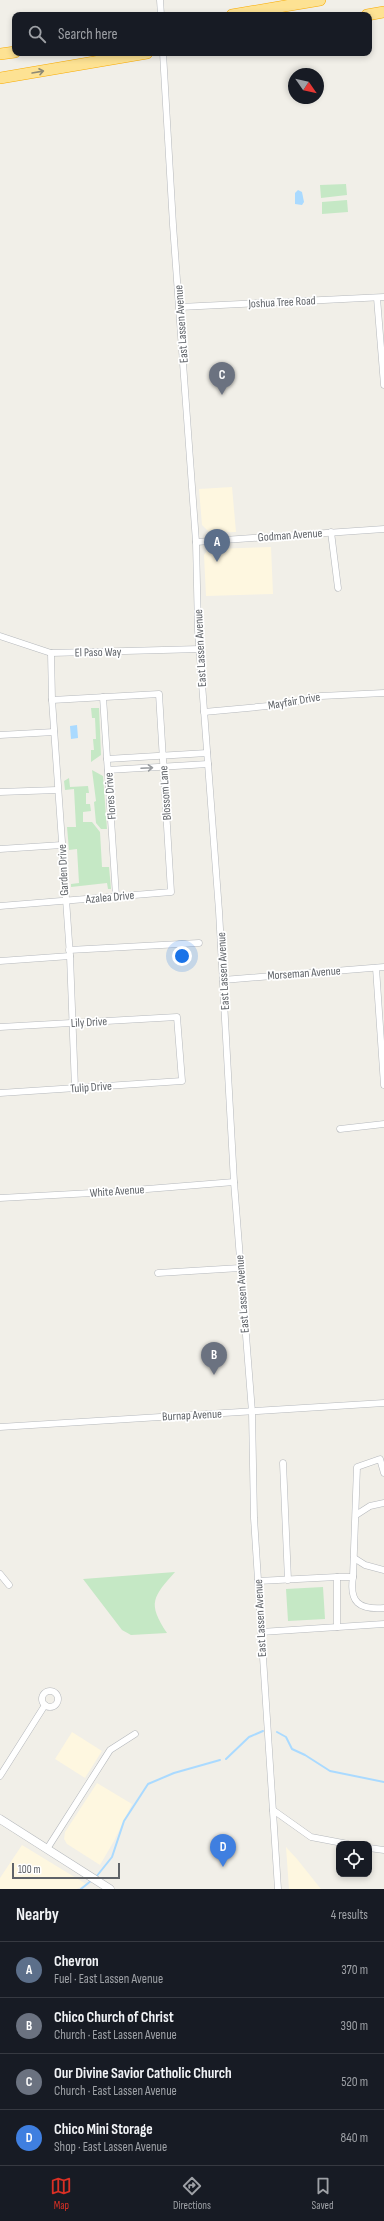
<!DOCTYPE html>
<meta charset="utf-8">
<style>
body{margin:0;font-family:"Sofia Sans Condensed",sans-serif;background:#242831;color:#f1f3f6}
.controls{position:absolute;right:12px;bottom:12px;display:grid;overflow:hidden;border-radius:8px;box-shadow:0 2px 6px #0003}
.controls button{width:36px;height:36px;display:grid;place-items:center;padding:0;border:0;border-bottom:1px solid #363941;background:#171b24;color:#f1f3f6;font:20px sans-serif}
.compass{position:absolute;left:288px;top:68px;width:36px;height:36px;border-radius:50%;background:#171b24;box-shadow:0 2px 6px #0003;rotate:124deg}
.scale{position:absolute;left:12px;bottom:10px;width:108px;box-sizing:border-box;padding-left:4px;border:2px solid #5f6368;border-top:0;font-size:11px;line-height:14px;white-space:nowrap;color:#5f6368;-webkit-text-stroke:3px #fff;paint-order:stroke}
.you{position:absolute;left:182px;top:956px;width:14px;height:14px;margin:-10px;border:3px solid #fff;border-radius:50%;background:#1a73e8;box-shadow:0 0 0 6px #1a73e833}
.badge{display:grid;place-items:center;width:26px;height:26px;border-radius:50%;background:#d93025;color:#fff;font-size:13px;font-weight:700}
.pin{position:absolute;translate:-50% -33px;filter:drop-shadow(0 1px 2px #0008)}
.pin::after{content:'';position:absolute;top:21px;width:14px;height:12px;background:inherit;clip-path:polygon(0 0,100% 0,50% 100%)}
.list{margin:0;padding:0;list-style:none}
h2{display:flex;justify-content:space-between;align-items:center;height:52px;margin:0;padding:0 16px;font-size:17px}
h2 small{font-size:13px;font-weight:400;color:#9ea1a6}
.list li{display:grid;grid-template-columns:26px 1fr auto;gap:12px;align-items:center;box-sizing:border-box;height:56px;padding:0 16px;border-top:1px solid #363941}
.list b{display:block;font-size:15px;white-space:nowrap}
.list p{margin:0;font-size:13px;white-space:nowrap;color:#9ea1a6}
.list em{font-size:13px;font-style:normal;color:#9ea1a6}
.icon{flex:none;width:22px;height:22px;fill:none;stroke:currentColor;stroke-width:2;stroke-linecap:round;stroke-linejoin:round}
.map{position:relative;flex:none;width:384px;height:1889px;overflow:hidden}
.search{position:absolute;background:#171b24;box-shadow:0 2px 6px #0003;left:12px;right:12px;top:12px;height:44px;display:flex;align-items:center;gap:10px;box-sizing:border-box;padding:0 14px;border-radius:8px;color:#9ea1a6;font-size:15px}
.sheet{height:276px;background:#171b24}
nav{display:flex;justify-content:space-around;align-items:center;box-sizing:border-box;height:56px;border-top:1px solid #363941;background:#171b24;font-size:11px;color:#9ea1a6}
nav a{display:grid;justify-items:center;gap:2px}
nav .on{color:#d93025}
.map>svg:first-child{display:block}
</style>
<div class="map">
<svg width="384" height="1889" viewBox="0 0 384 1889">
<rect width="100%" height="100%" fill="#f1efe8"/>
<g fill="#fef7e0">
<polygon points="232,487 236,532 210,533 202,525 199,489"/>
<polygon points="271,547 273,594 206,596 204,555 207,551 212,549"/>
<polygon points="72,1732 102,1751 85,1778 55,1759"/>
<polygon points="97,1783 132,1804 114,1841 100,1865 67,1844 64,1839 65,1832"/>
<polygon points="22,1845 86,1884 77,1889 0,1889 0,1878"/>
<polygon points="286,1847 297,1859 321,1889 289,1889"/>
</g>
<g fill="#c5e8c5">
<polygon points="346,184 347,195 321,198 320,185"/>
<polygon points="347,200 348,212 322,214 322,202"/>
<polygon points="91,708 99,708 101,755 91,762 91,750 94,750 93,739 96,739 95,718 92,718"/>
<polygon points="92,770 103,776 107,829 101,829 96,823 94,802 96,801"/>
<polygon points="69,778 70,787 88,786 89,793 86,793 86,804 90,804 91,811 83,812 83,822 92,822 100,832 102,867 109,867 111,889 108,889 107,883 71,887 71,884 79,883 77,849 69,850 67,827 76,827 74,789 65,790 64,781"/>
<path d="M175,1572C153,1597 147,1603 167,1633L131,1635L122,1630L83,1579Z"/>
<polygon points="323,1587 325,1619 288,1621 286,1589"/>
</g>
<g fill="#aadaff">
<polygon points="298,190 302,192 304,202 302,205 295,204 295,193"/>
<polygon points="77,725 78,738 71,739 70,726"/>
</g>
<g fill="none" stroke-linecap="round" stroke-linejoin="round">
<g stroke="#aadaff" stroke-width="2">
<polyline points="277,1732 286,1737 292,1749 305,1755 330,1771 384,1782"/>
<polyline points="226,1759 249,1737 263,1731"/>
<polyline points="96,1877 112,1857 124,1821 148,1784 174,1773 220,1760"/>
<polyline points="81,1889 92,1880"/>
</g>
<defs>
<g id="minor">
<polyline points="160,0 161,15"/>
<polyline points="163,53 173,225 196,542 198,630 219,911 234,1182 252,1412 254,1518 278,1889"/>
<polyline points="377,298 384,385"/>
<polyline points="180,307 384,297"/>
<polyline points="331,532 338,588"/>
<polyline points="196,542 384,529"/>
<polyline points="0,636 51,653 200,649"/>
<polyline points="51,653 52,700 70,956 75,1088"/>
<polyline points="103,697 116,896"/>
<polyline points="204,712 279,705 321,696 384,693"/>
<polyline points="0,735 54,732"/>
<polyline points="107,759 207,753"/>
<polyline points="108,770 208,764"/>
<polyline points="0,792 57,790"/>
<polyline points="0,849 62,845"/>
<polyline points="0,906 171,892 159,694 52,700"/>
<polyline points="69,950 199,943"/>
<polyline points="0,961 70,956"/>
<polyline points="376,968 384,1085"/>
<polyline points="223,980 384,967"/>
<polyline points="0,1027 177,1017 182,1081 0,1093"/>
<polyline points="340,1129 384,1124"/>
<polyline points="0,1198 110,1192 234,1182"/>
<polyline points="158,1273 240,1268"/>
<polyline points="0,1427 384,1403"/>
<polyline points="283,1463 288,1580"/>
<polyline points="356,1515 370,1506 384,1503"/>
<polyline points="354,1558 365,1565 384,1570"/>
<polyline points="0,1574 9,1585"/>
<polyline points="337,1577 353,1577 357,1467 380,1459 384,1473"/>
<path d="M353,1577C349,1602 359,1610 384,1608"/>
<polyline points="258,1581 337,1577 337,1627"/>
<polyline points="261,1632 384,1624"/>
<circle cx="50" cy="1699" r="8"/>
<polyline points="0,1776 45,1705"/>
<polyline points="273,1810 311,1837 348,1844"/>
<polyline points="369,1848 384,1850"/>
<polyline points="47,1849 110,1750 135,1734"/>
</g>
<polyline id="tertiary" points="0,1819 110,1889"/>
<g id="motorway">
<polyline points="232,15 320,0"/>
<polyline points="367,15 384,12"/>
<polyline points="0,54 15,52"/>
<polyline points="0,78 147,53"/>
</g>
</defs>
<use href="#minor" stroke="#b5b8bc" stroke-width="7"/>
<use href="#tertiary" stroke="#b5b8bc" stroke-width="9"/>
<use href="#motorway" stroke="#f9ab00" stroke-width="12"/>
<use href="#minor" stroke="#fff" stroke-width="6"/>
<use href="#tertiary" stroke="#fff" stroke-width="8"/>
<use href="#motorway" stroke="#fde293" stroke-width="11"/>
</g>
<defs><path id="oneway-shaft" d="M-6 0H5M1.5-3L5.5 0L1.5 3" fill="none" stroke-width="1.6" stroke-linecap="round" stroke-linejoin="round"/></defs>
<use stroke="#8e8975" href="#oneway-shaft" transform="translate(38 72) rotate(-10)"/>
<use stroke="#979a9d" href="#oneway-shaft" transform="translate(147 768) rotate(-3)"/>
<g text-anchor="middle" stroke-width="3.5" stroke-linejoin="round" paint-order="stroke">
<g font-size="12" fill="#5f6368" stroke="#fff">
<text transform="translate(282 302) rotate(-3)" y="4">Joshua Tree Road</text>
<text transform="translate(181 324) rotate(-94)" y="4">East Lassen Avenue</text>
<text transform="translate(290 535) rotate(-4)" y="4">Godman Avenue</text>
<text transform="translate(200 648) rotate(-93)" y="4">East Lassen Avenue</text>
<text transform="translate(98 652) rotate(-1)" y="4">El Paso Way</text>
<text transform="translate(294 701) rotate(-10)" y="4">Mayfair Drive</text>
<text transform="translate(165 793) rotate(-94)" y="4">Blossom Lane</text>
<text transform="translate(110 796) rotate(-94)" y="4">Flores Drive</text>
<text transform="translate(63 870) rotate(-93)" y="4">Garden Drive</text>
<text transform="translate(110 897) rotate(-5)" y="4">Azalea Drive</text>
<text transform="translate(223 971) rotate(-93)" y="4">East Lassen Avenue</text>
<text transform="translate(304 973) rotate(-4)" y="4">Morseman Avenue</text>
<text transform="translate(89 1022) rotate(-3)" y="4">Lily Drive</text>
<text transform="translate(91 1087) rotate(-4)" y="4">Tulip Drive</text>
<text transform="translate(117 1191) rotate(-4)" y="4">White Avenue</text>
<text transform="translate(242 1294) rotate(-94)" y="4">East Lassen Avenue</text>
<text transform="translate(192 1415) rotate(-3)" y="4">Burnap Avenue</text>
<text transform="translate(260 1618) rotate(-93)" y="4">East Lassen Avenue</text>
</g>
</g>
</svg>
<div class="controls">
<button><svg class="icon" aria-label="locate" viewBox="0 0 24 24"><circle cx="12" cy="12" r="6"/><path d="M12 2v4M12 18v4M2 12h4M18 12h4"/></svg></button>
</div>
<svg class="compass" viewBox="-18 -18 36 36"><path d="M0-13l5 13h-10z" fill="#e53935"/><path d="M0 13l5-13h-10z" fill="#9ea1a6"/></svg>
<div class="scale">100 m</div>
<div class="you"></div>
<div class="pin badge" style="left:217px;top:562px;background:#5c6f8a">A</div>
<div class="pin badge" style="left:214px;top:1375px;background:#6b7280">B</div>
<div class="pin badge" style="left:222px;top:395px;background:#6b7280">C</div>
<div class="pin badge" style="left:223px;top:1867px;background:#3f7fe0">D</div>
<div class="search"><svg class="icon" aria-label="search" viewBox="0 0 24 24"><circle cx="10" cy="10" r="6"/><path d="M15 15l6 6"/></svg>Search here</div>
</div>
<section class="sheet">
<h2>Nearby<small>4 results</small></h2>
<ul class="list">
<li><span class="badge" style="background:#5c6f8a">A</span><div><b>Chevron</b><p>Fuel · East Lassen Avenue</p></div><em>370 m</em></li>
<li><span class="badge" style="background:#6b7280">B</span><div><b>Chico Church of Christ</b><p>Church · East Lassen Avenue</p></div><em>390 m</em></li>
<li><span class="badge" style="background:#6b7280">C</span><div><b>Our Divine Savior Catholic Church</b><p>Church · East Lassen Avenue</p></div><em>520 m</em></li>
<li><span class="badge" style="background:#3f7fe0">D</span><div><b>Chico Mini Storage</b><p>Shop · East Lassen Avenue</p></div><em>840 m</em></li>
</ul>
</section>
<nav>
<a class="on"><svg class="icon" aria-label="map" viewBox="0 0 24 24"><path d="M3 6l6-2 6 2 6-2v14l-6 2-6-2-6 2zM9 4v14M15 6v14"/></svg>Map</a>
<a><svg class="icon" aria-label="directions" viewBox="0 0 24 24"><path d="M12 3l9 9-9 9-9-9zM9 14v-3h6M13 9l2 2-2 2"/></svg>Directions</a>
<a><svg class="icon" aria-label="saved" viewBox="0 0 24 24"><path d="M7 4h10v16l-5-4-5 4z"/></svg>Saved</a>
</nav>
